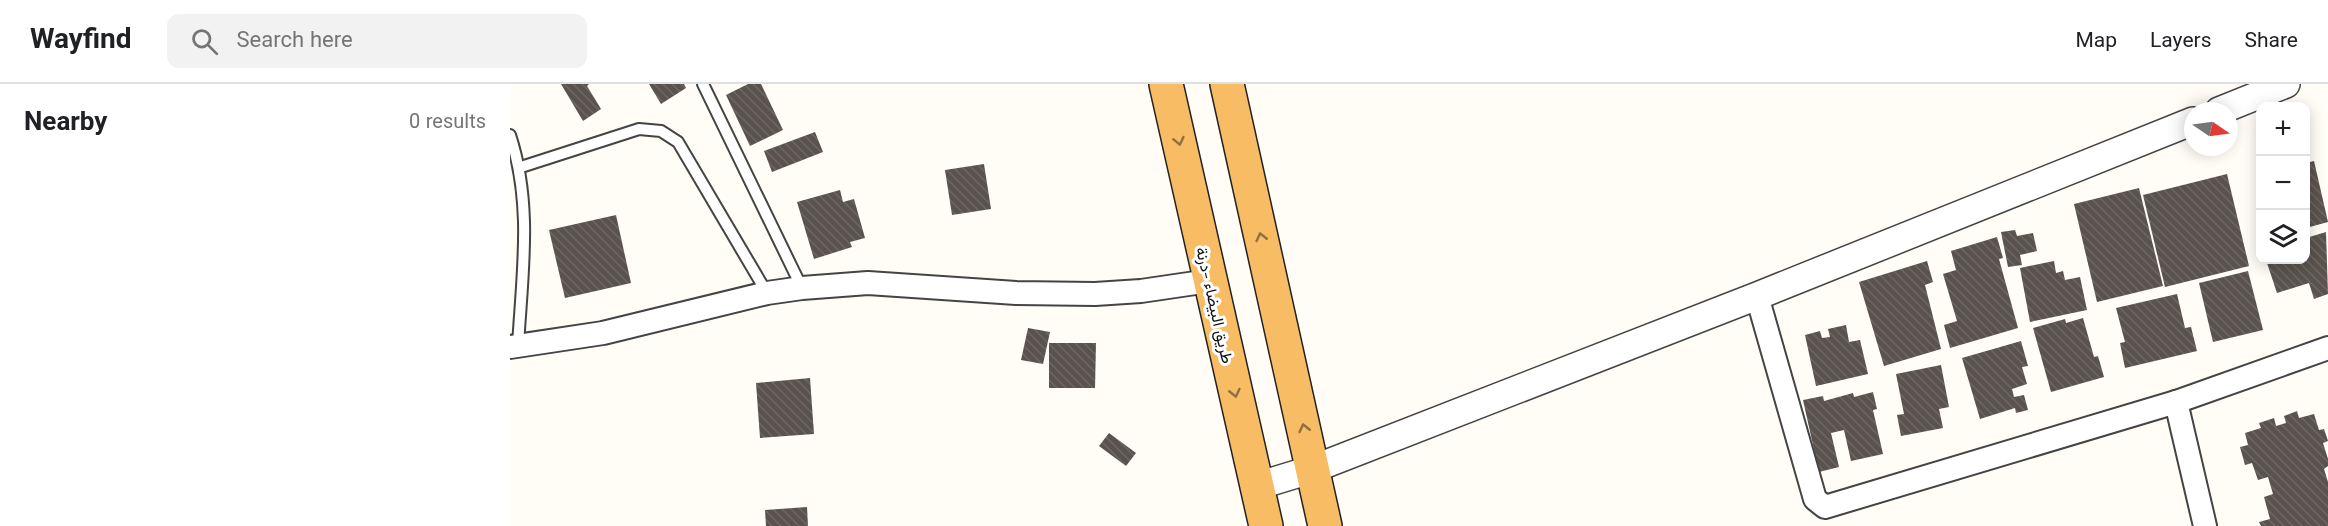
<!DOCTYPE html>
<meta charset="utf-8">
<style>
body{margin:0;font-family:Georgia,Vazirmatn,serif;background:#f2f2f2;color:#202124}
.controls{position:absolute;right:18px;top:18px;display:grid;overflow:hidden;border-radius:12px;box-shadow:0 3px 15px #0003}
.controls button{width:54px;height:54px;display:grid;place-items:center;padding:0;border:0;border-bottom:2px solid #e0e0e0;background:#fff;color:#202124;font:30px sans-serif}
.compass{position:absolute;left:1674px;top:18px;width:54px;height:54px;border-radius:50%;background:#fff;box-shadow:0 3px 15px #0003;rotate:103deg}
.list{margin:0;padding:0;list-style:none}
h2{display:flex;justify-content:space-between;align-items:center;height:78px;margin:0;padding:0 24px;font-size:26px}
h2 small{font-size:20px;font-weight:400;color:#757577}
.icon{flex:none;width:33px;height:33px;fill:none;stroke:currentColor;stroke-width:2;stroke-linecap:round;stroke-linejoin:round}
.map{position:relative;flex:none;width:1818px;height:442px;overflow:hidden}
header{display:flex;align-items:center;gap:36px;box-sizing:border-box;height:84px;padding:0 30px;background:#fff;border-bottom:2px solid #e0e0e0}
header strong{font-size:28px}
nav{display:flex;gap:33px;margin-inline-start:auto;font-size:21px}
.search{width:420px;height:54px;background:#f2f2f2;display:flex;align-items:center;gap:15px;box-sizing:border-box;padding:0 21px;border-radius:12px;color:#757577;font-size:22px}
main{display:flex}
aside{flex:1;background:#fff}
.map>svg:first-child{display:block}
</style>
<header>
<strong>Wayfind</strong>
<div class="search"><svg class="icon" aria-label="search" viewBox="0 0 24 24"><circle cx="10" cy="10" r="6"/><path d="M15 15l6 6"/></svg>Search here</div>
<nav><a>Map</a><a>Layers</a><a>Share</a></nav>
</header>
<main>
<aside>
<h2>Nearby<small>0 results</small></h2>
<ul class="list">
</ul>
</aside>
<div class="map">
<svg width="1818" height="442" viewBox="0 0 1818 442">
<defs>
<pattern id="building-back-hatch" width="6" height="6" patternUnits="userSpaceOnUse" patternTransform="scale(1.5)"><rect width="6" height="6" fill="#5a524d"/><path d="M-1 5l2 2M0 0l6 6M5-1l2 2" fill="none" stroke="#6d6662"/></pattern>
</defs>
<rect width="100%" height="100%" fill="#fffdf5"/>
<g fill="url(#building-back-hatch)">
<polygon points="51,0 79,0 77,2 91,25 73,37"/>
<polygon points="139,0 174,0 176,4 151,20"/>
<polygon points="238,0 251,0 273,46 240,62 216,11"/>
<polygon points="305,48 313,68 262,88 254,67"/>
<polygon points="1804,77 1818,138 1796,144 1796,79"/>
<polygon points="474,80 481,125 442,131 435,86"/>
<polygon points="1717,90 1739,182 1655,203 1633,111"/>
<polygon points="1629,104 1653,202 1587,218 1564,120"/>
<polygon points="330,106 333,118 344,115 355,154 340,158 342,163 304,175 287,118"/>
<polygon points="106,131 121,199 55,214 39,146"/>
<polygon points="1505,146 1507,152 1523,149 1527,167 1510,171 1512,181 1498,183 1491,148"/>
<polygon points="1816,148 1818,210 1804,215 1799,199 1767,209 1756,176 1796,176 1796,154"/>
<polygon points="1487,153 1493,174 1489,175 1508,244 1440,264 1434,241 1447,237 1433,190 1446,186 1441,167"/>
<polygon points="1417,177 1423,198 1415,201 1431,265 1374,282 1349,198"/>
<polygon points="1544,177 1546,189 1553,187 1555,196 1570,193 1577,226 1520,238 1510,184"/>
<polygon points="1738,187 1753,246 1703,258 1689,199"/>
<polygon points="1667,210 1675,244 1681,243 1687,267 1615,284 1610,259 1615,258 1606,224"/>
<polygon points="1573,234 1584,273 1588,272 1594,293 1541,308 1523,244 1555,235 1556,239"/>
<polygon points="1336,241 1339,258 1350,256 1358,290 1306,302 1295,251 1310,247 1312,254 1320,253 1318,245"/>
<polygon points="518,244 540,248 533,280 511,276"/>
<polygon points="1511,257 1518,282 1512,283 1517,300 1502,305 1504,313 1514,311 1518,326 1506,329 1505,324 1470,335 1452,274"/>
<polygon points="539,259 586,259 585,304 539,304"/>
<polygon points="1431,281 1439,323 1429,325 1433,344 1391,352 1387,331 1394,330 1386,290"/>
<polygon points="300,294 304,350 250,354 246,299"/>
<polygon points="1363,308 1367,325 1363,326 1373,370 1341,377 1334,346 1321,349 1329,383 1309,388 1293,316 1313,312 1314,317 1343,309 1344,313"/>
<polygon points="1787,327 1789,334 1804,330 1809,346 1814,345 1818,357 1813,359 1818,375 1818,382 1814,385 1818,398 1818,442 1751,442 1749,438 1760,435 1754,413 1763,410 1758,393 1748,396 1742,379 1735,381 1730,363 1738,361 1735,349 1751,344 1749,339 1764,334 1766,342 1776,339 1774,332"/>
<polygon points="599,349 626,369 616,382 589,362"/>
<polygon points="297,423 298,442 256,442 255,426"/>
</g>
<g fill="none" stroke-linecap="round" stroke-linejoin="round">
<defs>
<g id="service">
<polyline points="193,0 292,204"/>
<path d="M0,51C23,121 12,190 8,262"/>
<polyline points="11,83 129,45 151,47 168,58 257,209"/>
</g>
<g id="minor">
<polyline points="1247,212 1305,415 1315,423 1666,318 1818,264"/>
<polyline points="0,263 93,249 257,209 292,204 358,199 506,209 585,210 631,207 699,197"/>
<polyline points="1666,318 1695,442"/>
</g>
<g id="tertiary">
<polyline points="1709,27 1776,0"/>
<polyline points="747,402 803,385 1247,212 1683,37"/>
</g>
<g id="trunk">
<polyline points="656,0 756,442"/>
<polyline points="717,0 815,442"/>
</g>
</defs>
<use href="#service" stroke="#444" stroke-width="14"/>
<use href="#minor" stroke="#444" stroke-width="26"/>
<use href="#tertiary" stroke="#444" stroke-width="30"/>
<use href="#trunk" stroke="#222" stroke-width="36"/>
<use href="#service" stroke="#fff" stroke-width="10"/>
<use href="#minor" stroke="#fff" stroke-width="22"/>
<use href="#tertiary" stroke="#fff" stroke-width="27"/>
<use href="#trunk" stroke="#f7bc64" stroke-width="33"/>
</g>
<defs><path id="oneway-chevron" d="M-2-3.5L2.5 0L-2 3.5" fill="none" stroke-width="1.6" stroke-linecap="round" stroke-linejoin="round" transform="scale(1.5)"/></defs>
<g stroke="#906f3f">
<use href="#oneway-chevron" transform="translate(669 57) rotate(78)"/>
<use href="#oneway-chevron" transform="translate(751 153) rotate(-103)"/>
<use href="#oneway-chevron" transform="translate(725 309) rotate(77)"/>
<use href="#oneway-chevron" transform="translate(794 344) rotate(-103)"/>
</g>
<g text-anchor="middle" stroke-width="6" stroke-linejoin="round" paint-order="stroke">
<g font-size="16" fill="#111" stroke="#fff">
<text transform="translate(705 221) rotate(77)" y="6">طريق البيضاء -درنة</text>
</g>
</g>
</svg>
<div class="controls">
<button>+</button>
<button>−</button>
<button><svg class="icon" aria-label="layers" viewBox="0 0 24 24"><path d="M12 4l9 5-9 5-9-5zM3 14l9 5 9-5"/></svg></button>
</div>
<svg class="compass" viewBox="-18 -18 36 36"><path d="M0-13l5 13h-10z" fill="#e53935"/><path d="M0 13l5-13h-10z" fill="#757577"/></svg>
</div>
</main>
